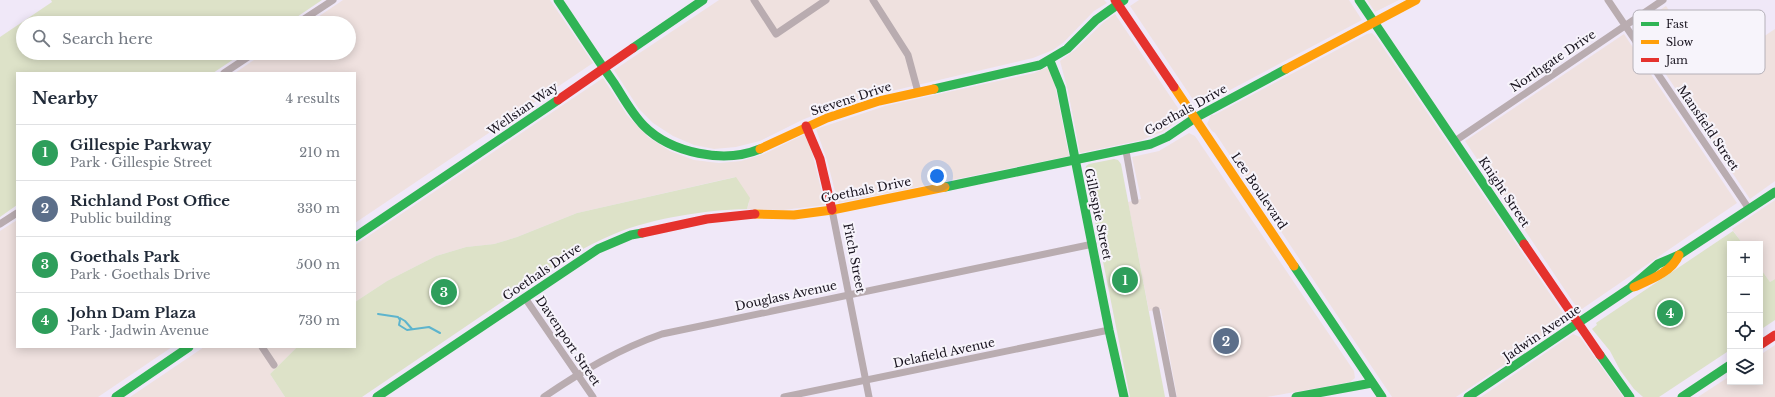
<!DOCTYPE html>
<meta charset="utf-8">
<style>
body{margin:0;font-family:"Libre Baskerville",serif;background:#f2f2f3;color:#1f2937}
.controls{position:absolute;right:12px;bottom:12px;display:grid;overflow:hidden;border-radius:0px;box-shadow:0 2px 10px #0003}
.controls button{width:36px;height:36px;display:grid;place-items:center;padding:0;border:0;border-bottom:1px solid #e0e1e3;background:#fff;color:#1f2937;font:20px sans-serif}
.you{position:absolute;left:937px;top:176px;width:14px;height:14px;margin:-10px;border:3px solid #fff;border-radius:50%;background:#1a73e8;box-shadow:0 0 0 6px #1a73e833}
.badge{display:grid;place-items:center;width:26px;height:26px;border-radius:50%;background:#0f766e;color:#fff;font-size:13px;font-weight:700}
.pin{position:absolute;translate:-50% -50%;border:2px solid #fff;box-shadow:0 1px 4px #0006}
.list{margin:0;padding:0;list-style:none}
h2{display:flex;justify-content:space-between;align-items:center;height:52px;margin:0;padding:0 16px;font-size:17px}
h2 small{font-size:13px;font-weight:400;color:#747a83}
.list li{display:grid;grid-template-columns:26px 1fr auto;gap:12px;align-items:center;box-sizing:border-box;height:56px;padding:0 16px;border-top:1px solid #e0e1e3}
.list b{display:block;font-size:15px;white-space:nowrap}
.list p{margin:0;font-size:13px;white-space:nowrap;color:#747a83}
.list em{font-size:13px;font-style:normal;color:#747a83}
.icon{flex:none;width:22px;height:22px;fill:none;stroke:currentColor;stroke-width:2;stroke-linecap:round;stroke-linejoin:round}
.map{position:relative;flex:none;width:1775px;height:397px;overflow:hidden}
.search{position:absolute;background:#fff;box-shadow:0 2px 10px #0003;left:16px;top:16px;width:340px;height:44px;display:flex;align-items:center;gap:10px;box-sizing:border-box;padding:0 14px;border-radius:22px;color:#747a83;font-size:15px}
.panel{position:absolute;background:#fff;box-shadow:0 2px 10px #0003;left:16px;top:72px;width:340px;height:276px;border-radius:0px}
.map>svg:first-child{display:block}
</style>
<div class="map">
<svg width="1775" height="397" viewBox="0 0 1775 397">
<rect width="100%" height="100%" fill="#f0e8f8"/>
<g fill="#efe1df">
<polygon points="343,0 550,0 593,63 355,223 355,73 235,73 264,53 349,53 349,23 309,23"/>
<polygon points="719,0 1104,0 1107,3 1094,11 1064,42 1053,50 1033,58 849,101 802,120 760,141 736,147 714,149 694,145 673,136 653,123 639,109 614,70"/>
<polygon points="1139,0 1349,0 1362,20 1198,107 1130,6"/>
<polygon points="1367,0 1399,0 1375,12"/>
<polygon points="1666,6 1710,72 1775,29 1775,181 1750,199 1634,27"/>
<polygon points="1115,14 1184,117 1162,132 1142,140 1080,153 1068,91 1060,61 1075,50 1104,22"/>
<polygon points="1372,33 1376,37 1567,319 1564,325 1456,397 1392,397 1215,133 1212,131 1207,124 1211,115 1214,115 1367,34"/>
<polygon points="1624,34 1737,203 1579,311 1465,141"/>
<polygon points="1048,67 1055,85 1069,156 838,203 827,160 816,129 885,106 1034,73"/>
<polygon points="603,78 627,115 648,137 670,151 694,160 719,163 741,161 764,154 805,134 810,144 825,205 783,210 747,209 749,203 735,177 577,213 517,237 494,244 466,247 436,256 387,281 355,302 355,245"/>
<polygon points="1189,133 1195,136 1354,371 1355,378 1350,382 1267,397 1177,397 1161,309 1149,311 1128,202 1141,199 1132,157 1159,151"/>
<polygon points="1775,200 1775,279 1770,282 1760,268 1760,244 1743,244 1732,229"/>
<polygon points="17,220 17,347 172,347 98,397 0,397 0,231"/>
<polygon points="1573,334 1580,337 1623,397 1481,397"/>
<polygon points="1775,345 1775,397 1698,397 1730,376 1730,382 1760,382 1760,355"/>
<polygon points="204,347 297,347 270,374 285,397 130,397"/>
</g>
<g fill="#dde2c8">
<polygon points="51,0 322,0 288,23 23,23 23,53 243,53 213,73 17,73 17,205 0,217 0,37 52,2"/>
<polygon points="1114,159 1118,160 1121,164 1165,397 1130,397 1085,171 1086,166 1089,164"/>
<path d="M736,177L750,198L747,209C705,210 653,218 614,234C597,241 581,250 565,259L362,397H285L270,374L297,347H355V302L387,281L436,256L466,247L494,244L517,237L577,213Z"/>
<polygon points="1733,231 1743,244 1730,244 1730,350 1659,397 1643,397 1634,389 1620,370 1610,351 1592,329 1597,325 1596,323"/>
<polygon points="1760,268 1770,282 1775,279 1775,320 1760,330"/>
</g>
<g fill="none" stroke-linecap="round" stroke-linejoin="round">
<g stroke="#5db4cd" stroke-width="2">
<polyline points="378,314 398,317 400,320 399,325 407,330 429,327 440,333"/>
<polyline points="400,318 405,321 412,329"/>
</g>
<g stroke="#b9acb0" stroke-width="7">
<polyline points="754,0 776,34 826,0"/>
<polyline points="873,0 908,55 918,92"/>
<polyline points="1608,0 1749,209"/>
<polyline points="298,23 333,0"/>
<polyline points="224,73 254,53"/>
<polyline points="1455,141 1663,0"/>
<polyline points="1126,151 1135,201"/>
<polyline points="832,210 869,397"/>
<polyline points="0,224 17,213"/>
<polyline points="525,298 593,397"/>
<polyline points="1156,310 1173,397"/>
<polyline points="262,347 274,365"/>
<path d="M544,397C582,371 619,349 662,334L1093,244"/>
<polyline points="784,397 1109,330"/>
</g>
<g stroke="#30b455" stroke-width="9">
<path d="M558,0C577,28 595,56 614,83C623,97 632,114 644,126C671,153 724,164 760,149"/>
<polyline points="1359,0 1524,244"/>
<polyline points="633,48 703,0"/>
<polyline points="1050,61 1061,88 1109,330 1124,397"/>
<polyline points="934,89 1040,65 1067,49 1096,20 1124,0"/>
<polyline points="945,187 1151,144 1167,137 1195,118 1286,69"/>
<polyline points="355,237 558,100"/>
<polyline points="1294,266 1382,397"/>
<polyline points="1600,355 1630,397"/>
<polyline points="116,397 189,347"/>
<polyline points="377,397 598,249 631,235 642,233"/>
<polyline points="1296,397 1372,383"/>
<polyline points="1468,397 1630,288 1658,264 1679,255 1775,192"/>
<polyline points="1682,397 1730,365"/>
</g>
<g stroke="#ff9f0a" stroke-width="9">
<polyline points="1286,69 1416,0"/>
<polyline points="1174,87 1294,266"/>
<polyline points="760,149 827,118 879,101 934,89"/>
<polyline points="755,214 794,215 832,210 945,187"/>
<path d="M1634,287C1650,280 1672,272 1679,255"/>
</g>
<g stroke="#e5322d" stroke-width="9">
<polyline points="1115,0 1174,87"/>
<polyline points="558,100 633,48"/>
<polyline points="806,126 820,159 832,210"/>
<polyline points="642,233 707,219 755,214"/>
<polyline points="1524,244 1600,355"/>
<polyline points="1760,345 1775,335"/>
</g>
</g>
<g text-anchor="middle" stroke-width="4" stroke-linejoin="round" paint-order="stroke">
<g font-size="12" fill="#17121d" stroke="#f7f4fb">
<text transform="translate(1553 61) rotate(-34)" y="4">Northgate Drive</text>
<text transform="translate(851 99) rotate(-18)" y="4">Stevens Drive</text>
<text transform="translate(523 109) rotate(-35)" y="4">Wellsian Way</text>
<text transform="translate(1186 110) rotate(-29)" y="4">Goethals Drive</text>
<text transform="translate(1708 128) rotate(56)" y="4">Mansfield Street</text>
<text transform="translate(866 190) rotate(-11)" y="4">Goethals Drive</text>
<text transform="translate(1259 191) rotate(56)" y="4">Lee Boulevard</text>
<text transform="translate(1504 192) rotate(56)" y="4">Knight Street</text>
<text transform="translate(1098 214) rotate(78)" y="4">Gillespie Street</text>
<text transform="translate(854 258) rotate(79)" y="4">Fitch Street</text>
<text transform="translate(542 272) rotate(-34)" y="4">Goethals Drive</text>
<text transform="translate(786 296) rotate(-12)" y="4">Douglass Avenue</text>
<text transform="translate(1542 333) rotate(-34)" y="4">Jadwin Avenue</text>
<text transform="translate(568 341) rotate(56)" y="4">Davenport Street</text>
<text transform="translate(944 353) rotate(-12)" y="4">Delafield Avenue</text>
</g>
</g>
<rect x="1633" y="10" width="132" height="64" rx="6" fill="#f7f4fb" stroke="#b4b0b8" stroke-width="1"/>
<rect x="1641" y="22" width="18" height="4" fill="#30b455"/>
<rect x="1641" y="40" width="18" height="4" fill="#ff9f0a"/>
<rect x="1641" y="58" width="18" height="4" fill="#e5322d"/>
<g font-size="11" fill="#17121d">
<text x="1666" y="28">Fast</text>
<text x="1666" y="46">Slow</text>
<text x="1666" y="64">Jam</text>
</g>
</svg>
<div class="controls">
<button>+</button>
<button>−</button>
<button><svg class="icon" aria-label="locate" viewBox="0 0 24 24"><circle cx="12" cy="12" r="6"/><path d="M12 2v4M12 18v4M2 12h4M18 12h4"/></svg></button>
<button><svg class="icon" aria-label="layers" viewBox="0 0 24 24"><path d="M12 4l9 5-9 5-9-5zM3 14l9 5 9-5"/></svg></button>
</div>
<div class="you"></div>
<div class="pin badge" style="left:1125px;top:280px;background:#2e9e5b">1</div>
<div class="pin badge" style="left:1226px;top:341px;background:#5c6f8a">2</div>
<div class="pin badge" style="left:444px;top:292px;background:#2e9e5b">3</div>
<div class="pin badge" style="left:1670px;top:313px;background:#2e9e5b">4</div>
<div class="search"><svg class="icon" aria-label="search" viewBox="0 0 24 24"><circle cx="10" cy="10" r="6"/><path d="M15 15l6 6"/></svg>Search here</div>
<section class="panel">
<h2>Nearby<small>4 results</small></h2>
<ul class="list">
<li><span class="badge" style="background:#2e9e5b">1</span><div><b>Gillespie Parkway</b><p>Park · Gillespie Street</p></div><em>210 m</em></li>
<li><span class="badge" style="background:#5c6f8a">2</span><div><b>Richland Post Office</b><p>Public building</p></div><em>330 m</em></li>
<li><span class="badge" style="background:#2e9e5b">3</span><div><b>Goethals Park</b><p>Park · Goethals Drive</p></div><em>500 m</em></li>
<li><span class="badge" style="background:#2e9e5b">4</span><div><b>John Dam Plaza</b><p>Park · Jadwin Avenue</p></div><em>730 m</em></li>
</ul>
</section>
</div>
